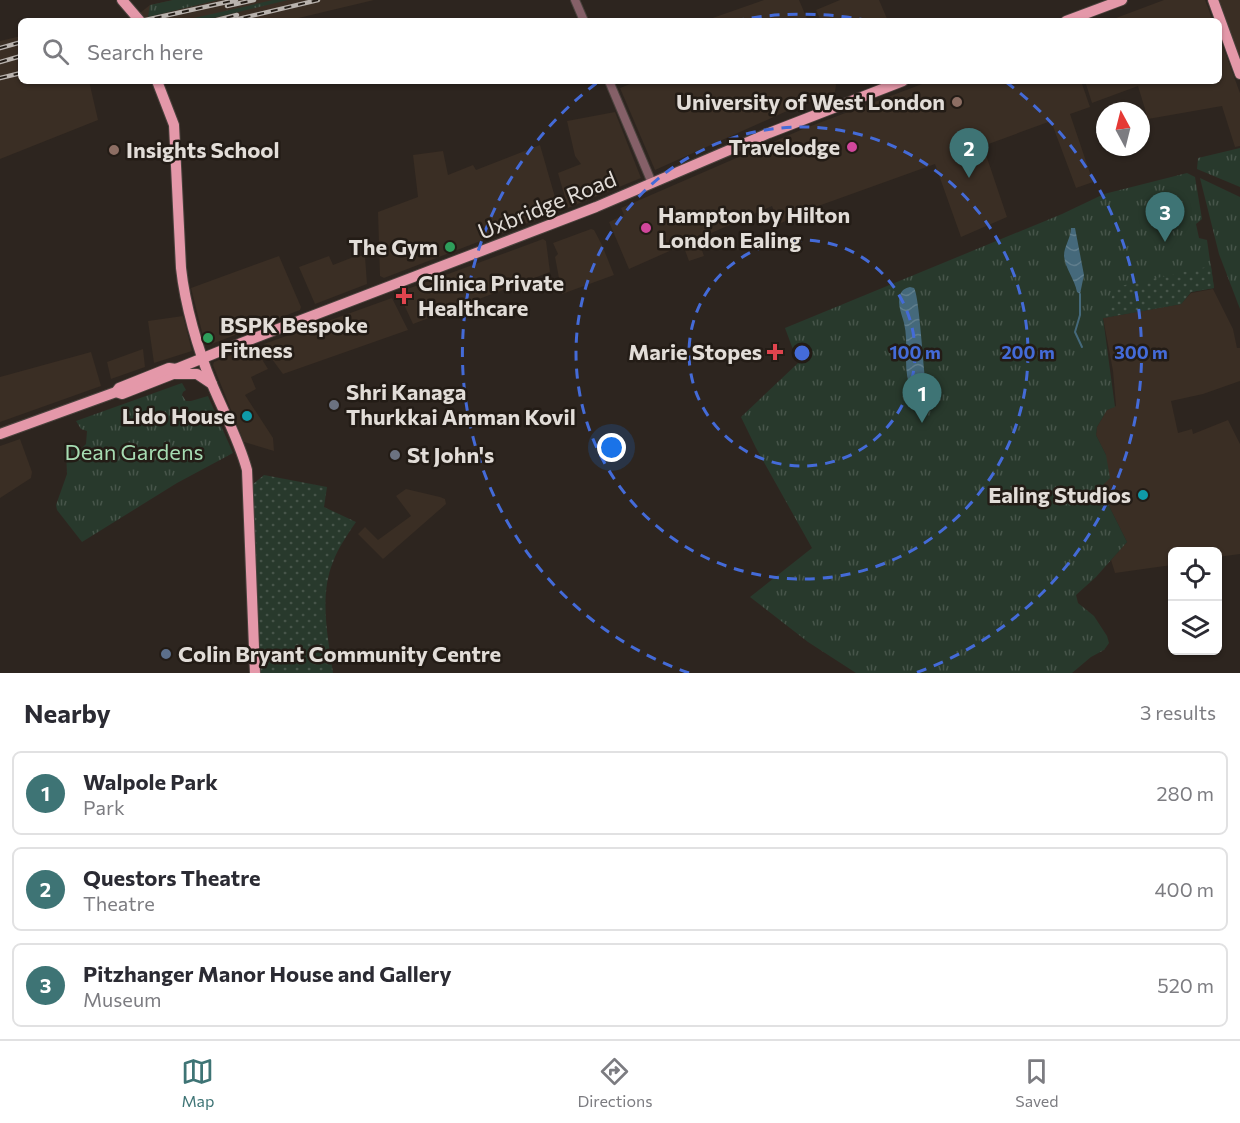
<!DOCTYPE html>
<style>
body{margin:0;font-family:Commissioner,sans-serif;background:#f7f7f7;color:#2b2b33}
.controls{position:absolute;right:18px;bottom:18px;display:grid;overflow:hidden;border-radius:9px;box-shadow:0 2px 4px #0004}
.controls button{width:54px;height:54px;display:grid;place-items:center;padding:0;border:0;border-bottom:2px solid #e1e1e2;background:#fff;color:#2b2b33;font:30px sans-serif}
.compass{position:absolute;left:1096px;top:102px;width:54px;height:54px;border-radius:50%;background:#fff;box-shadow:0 2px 4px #0004;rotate:353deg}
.you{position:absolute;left:612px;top:448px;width:21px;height:21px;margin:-15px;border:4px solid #fff;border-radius:50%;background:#1a73e8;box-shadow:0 0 0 9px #1a73e833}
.badge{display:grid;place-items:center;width:39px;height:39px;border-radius:50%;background:#3e7475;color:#fff;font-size:20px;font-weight:700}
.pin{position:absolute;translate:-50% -50px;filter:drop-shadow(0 2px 3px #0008)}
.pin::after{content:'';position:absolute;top:32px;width:21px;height:18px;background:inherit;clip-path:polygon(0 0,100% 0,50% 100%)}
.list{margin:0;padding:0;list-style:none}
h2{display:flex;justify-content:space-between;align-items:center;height:78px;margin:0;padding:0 24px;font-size:26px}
h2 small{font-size:20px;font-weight:400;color:#7c7c81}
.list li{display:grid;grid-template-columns:39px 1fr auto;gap:18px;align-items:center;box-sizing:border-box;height:84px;margin:0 12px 12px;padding:0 12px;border:2px solid #e1e1e2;border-radius:9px}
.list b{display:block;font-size:22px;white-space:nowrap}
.list p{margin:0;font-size:20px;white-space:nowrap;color:#7c7c81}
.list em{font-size:20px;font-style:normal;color:#7c7c81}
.icon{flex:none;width:33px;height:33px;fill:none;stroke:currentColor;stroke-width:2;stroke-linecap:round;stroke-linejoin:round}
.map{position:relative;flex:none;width:1240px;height:673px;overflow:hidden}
.search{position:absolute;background:#fff;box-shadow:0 2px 4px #0004;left:18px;right:18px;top:18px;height:66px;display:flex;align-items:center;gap:15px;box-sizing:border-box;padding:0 21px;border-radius:9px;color:#7c7c81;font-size:22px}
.sheet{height:366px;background:#fff}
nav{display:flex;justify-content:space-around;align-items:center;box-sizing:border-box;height:84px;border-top:2px solid #e1e1e2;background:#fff;font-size:16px;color:#7c7c81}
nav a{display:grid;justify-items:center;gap:3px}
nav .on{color:#3e7475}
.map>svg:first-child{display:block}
</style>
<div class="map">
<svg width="1240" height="673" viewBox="0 0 1240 673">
<defs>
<pattern id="grass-tufts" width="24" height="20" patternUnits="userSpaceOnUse" patternTransform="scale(1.5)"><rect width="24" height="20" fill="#28392c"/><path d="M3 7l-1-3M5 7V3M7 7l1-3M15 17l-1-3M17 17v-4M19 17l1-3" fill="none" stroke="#47554a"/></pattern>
<pattern id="garden-dots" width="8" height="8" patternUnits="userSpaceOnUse" patternTransform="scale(1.5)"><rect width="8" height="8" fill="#28392c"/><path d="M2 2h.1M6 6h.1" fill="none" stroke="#47554a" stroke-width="1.8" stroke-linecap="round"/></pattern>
<pattern id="water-waves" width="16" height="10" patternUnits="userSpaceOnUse" patternTransform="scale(1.5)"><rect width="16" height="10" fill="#45697b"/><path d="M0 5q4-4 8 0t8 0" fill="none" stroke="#607e8d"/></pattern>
</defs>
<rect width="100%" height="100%" fill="#2d251f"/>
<g fill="#3a2e24">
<polygon points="173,0 374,0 286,21 115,21 136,16 150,5"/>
<polygon points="764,0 799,0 808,21 704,21"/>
<polygon points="840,0 879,0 888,21 821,21 816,10"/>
<polygon points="1164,0 1205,0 1213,21 1108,21"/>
<polygon points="1219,0 1240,0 1240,59"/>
<polygon points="21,36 21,81 89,81 98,120 0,159 0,41"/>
<polygon points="1219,36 1240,93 1240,146 1235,147 1222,106 1148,119 1138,86 1092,103 1085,81 1219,81"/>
<polygon points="638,81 834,81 836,85 835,92 787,111 655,170 620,88"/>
<polygon points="930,81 1081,81 1090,107 1070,114 1093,182 1076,188 1051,121 983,146 1007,217 961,237 935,164 821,205 779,224 772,206 698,239 704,256 689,261 683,245 629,269 609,222 624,215 621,208 803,129"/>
<polygon points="615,112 641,178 568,208 558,173 581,164 575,156 567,121"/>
<polygon points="540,145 559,211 384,278 380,276 378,212 418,197 413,155 443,151 448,175 473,165 476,170"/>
<polygon points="591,229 594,230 602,245 614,275 562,294 555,257 558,254 553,243"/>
<polygon points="543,239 546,241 550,272 413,324 400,296 402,291"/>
<polygon points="279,256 301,307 300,310 209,345 205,344 191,288"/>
<polygon points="329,256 333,265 356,256 365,256 367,284 315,304 299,267"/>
<polygon points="1213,289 1233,329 1237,348 1240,348 1240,381 1203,394 1171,401 1178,433 1192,429 1193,434 1228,420 1240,444 1240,554 1218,557 1218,552 1172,552 1172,565 1115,573 1111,560 1127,542 1100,488 1106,455 1096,435 1097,427 1107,410 1116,406 1113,371 1103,318 1181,304 1191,293"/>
<polygon points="392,298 408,330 283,374 269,355 264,344"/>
<polygon points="183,316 192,351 154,363 148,321"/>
<polygon points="252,347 255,348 268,369 251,377 256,389 245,395 273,438 274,451 244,442 213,365 214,362"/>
<polygon points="143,349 145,367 111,379 107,362"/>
<polygon points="91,352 101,386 0,422 0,377"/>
<polygon points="20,439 32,472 31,478 0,498 0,446"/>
<polygon points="406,489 440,497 445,499 446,504 383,559 358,534 365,527 378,540 411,516 396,496"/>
</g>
<g fill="url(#grass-tufts)">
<polygon points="173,0 218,0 148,17 150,5"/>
<polygon points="273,0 288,0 201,21 181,21"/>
<polygon points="1240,148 1240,187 1197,169 1198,158"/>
<polygon points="1187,173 1195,177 1202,219 1196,224 1199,238 1207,240 1214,288 1191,292 1181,304 1103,318 1115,407 1107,410 1097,427 1096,435 1106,455 1110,478 1100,488 1127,542 1096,577 1076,595 1078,603 1094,616 1107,636 1109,643 1104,650 1091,657 1072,673 856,673 808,642 750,597 812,548 756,448 741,417 798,363 785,328 1062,214 1104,194"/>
<polygon points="1200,178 1240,197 1240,309 1219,254"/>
<polygon points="182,383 186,390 183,392 182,395 186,401 191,401 208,396 233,453 177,483 82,542 57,510 56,505 67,474 66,451 82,448 86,444 87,431 81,429 76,421"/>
</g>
<g fill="url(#garden-dots)">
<polygon points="1211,266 1214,288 1191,292 1181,304 1103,318 1116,287"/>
<path d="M264,475L327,487L324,507L356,522C348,534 338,548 333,562C319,596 328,638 333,673H261L253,484Z"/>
</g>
<g fill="url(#water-waves)">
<path d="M1071,228H1075L1084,275L1080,294L1077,292C1075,280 1065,268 1064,256C1064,246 1071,238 1071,228Z"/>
<path d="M910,287L914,288C919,295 923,362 925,376L923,384L917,390L909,384C903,364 909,344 904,323C902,315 897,304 900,295C902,290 905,288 910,287Z"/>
</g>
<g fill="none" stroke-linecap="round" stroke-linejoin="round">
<polyline stroke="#45697b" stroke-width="2" points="1080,294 1080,315 1075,332 1082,347"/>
<defs>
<g id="minor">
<polyline points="575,0 584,21"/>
<polyline points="609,81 652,183"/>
</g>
<g id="major">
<polyline points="122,0 140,21"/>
<polyline points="1213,0 1240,74"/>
<polyline points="1066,21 1122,0"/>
<path d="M157,81L174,125L181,268C185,305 198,350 212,384C224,413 239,440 247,470L255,673"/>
<polyline points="174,374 197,374 212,384"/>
<polyline points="116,392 122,394 173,374 176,369"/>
<polyline points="0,434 116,392 119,388 169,368 176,369 218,352 596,207 769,133 903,81"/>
</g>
</defs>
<use href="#minor" stroke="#4a423d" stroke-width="10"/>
<use href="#major" stroke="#4a423d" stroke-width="12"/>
<use href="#minor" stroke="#856068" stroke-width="8"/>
<use href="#major" stroke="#e498a9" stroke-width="10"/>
<defs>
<g id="rail">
<polyline points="227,6 254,0"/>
<polyline points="141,21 236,0"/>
<polyline points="213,21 237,15"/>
<polyline points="230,21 318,0"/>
<polyline points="0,48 18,43"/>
<polyline points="0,62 21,56"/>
<polyline points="0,78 21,73"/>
</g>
</defs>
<use href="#rail" stroke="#b9b3ae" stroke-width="4.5"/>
<use href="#rail" stroke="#231c16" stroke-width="2" stroke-dasharray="7" stroke-linecap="butt"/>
</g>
<g fill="none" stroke="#446bd8" stroke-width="3" stroke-dasharray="10 8">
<circle cx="802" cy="353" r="113"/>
<circle cx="802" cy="353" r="226"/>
<path d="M689 673A339 339 0 0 1 598 82M734 21A339 339 0 0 1 870 21M1006 82A339 339 0 0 1 915 673"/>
</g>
<g fill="#8d6e63" stroke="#231c16" stroke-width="2">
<circle cx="957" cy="102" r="6"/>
<circle cx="114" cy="150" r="6"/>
</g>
<g fill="#d1479c" stroke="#231c16" stroke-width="2">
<circle cx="852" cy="147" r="6"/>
<circle cx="646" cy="228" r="6"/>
</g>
<g fill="#2e9e5b" stroke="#231c16" stroke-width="2">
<circle cx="450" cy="247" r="6"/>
<circle cx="208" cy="338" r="6"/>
</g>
<g fill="#e0444e" stroke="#231c16" stroke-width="2">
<path d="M401 287h6v6h6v6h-6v6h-6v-6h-6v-6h6z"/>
<path d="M772 343h6v6h6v6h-6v6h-6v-6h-6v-6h6z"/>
</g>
<g fill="#6b7280" stroke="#231c16" stroke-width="2">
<circle cx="334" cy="405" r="6"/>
<circle cx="395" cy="455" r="6"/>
</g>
<g fill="#0f9aa8" stroke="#231c16" stroke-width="2">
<circle cx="247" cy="416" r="6"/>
<circle cx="1143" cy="495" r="6"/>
</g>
<circle fill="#5c6f8a" stroke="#231c16" stroke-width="2" cx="166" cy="654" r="6"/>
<g text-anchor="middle" stroke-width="5" stroke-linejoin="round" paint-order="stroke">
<g font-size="22" font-weight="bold" fill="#e2ddd8" stroke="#231c16" text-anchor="start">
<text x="945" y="110" text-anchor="end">University of West London</text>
<text x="840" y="155" text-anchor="end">Travelodge</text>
<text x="126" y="158">Insights School</text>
<text x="658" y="223">Hampton by Hilton<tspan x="658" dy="25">London Ealing</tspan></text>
<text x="438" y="255" text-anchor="end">The Gym</text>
<text x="418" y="291">Clinica Private<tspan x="418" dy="25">Healthcare</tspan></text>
<text x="220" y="333">BSPK Bespoke<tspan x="220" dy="25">Fitness</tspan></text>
<text x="762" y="360" text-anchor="end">Marie Stopes</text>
<text x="346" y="400">Shri Kanaga<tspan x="346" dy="25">Thurkkai Amman Kovil</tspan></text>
<text x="235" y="424" text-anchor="end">Lido House</text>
<text x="407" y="463">St John's</text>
<text x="1131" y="503" text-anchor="end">Ealing Studios</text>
<text x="178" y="662">Colin Bryant Community Centre</text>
</g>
<g font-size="22" fill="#e2ddd8" stroke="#231c16">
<text transform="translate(547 205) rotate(-22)" y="8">Uxbridge Road</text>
</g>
<g font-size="22" fill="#a6dcb2" stroke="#231c16">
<text x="134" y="460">Dean Gardens</text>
</g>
</g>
<circle cx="802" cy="353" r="9" fill="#446bd8" stroke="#231c16" stroke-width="3"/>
<g font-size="18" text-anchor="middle" font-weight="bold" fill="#446bd8" stroke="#231c16" stroke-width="5" stroke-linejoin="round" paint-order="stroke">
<text x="915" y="359">100 m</text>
<text x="1028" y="359">200 m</text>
<text x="1141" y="359">300 m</text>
</g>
</svg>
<div class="controls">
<button><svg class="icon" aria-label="locate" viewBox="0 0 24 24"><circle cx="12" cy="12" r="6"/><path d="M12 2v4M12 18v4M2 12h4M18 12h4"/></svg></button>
<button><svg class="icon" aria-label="layers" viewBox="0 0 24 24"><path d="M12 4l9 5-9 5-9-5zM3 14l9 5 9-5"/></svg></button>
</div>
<svg class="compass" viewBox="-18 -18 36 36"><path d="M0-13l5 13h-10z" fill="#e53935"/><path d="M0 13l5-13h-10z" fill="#7c7c81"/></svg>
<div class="you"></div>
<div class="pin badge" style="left:922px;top:423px">1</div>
<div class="pin badge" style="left:969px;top:178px">2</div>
<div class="pin badge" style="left:1165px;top:242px">3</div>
<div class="search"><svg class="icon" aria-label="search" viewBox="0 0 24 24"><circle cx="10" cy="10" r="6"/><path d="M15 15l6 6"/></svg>Search here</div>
</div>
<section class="sheet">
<h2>Nearby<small>3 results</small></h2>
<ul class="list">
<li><span class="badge">1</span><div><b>Walpole Park</b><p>Park</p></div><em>280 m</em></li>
<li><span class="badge">2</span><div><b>Questors Theatre</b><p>Theatre</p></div><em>400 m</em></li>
<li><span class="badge">3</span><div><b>Pitzhanger Manor House and Gallery</b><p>Museum</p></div><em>520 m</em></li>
</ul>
</section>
<nav>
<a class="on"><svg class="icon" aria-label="map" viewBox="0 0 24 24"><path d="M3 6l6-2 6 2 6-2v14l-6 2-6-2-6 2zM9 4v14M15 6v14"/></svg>Map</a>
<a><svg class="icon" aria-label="directions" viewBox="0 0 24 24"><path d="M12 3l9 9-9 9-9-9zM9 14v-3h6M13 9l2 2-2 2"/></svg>Directions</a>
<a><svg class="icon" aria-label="saved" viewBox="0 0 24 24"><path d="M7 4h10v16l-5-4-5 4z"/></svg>Saved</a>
</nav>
